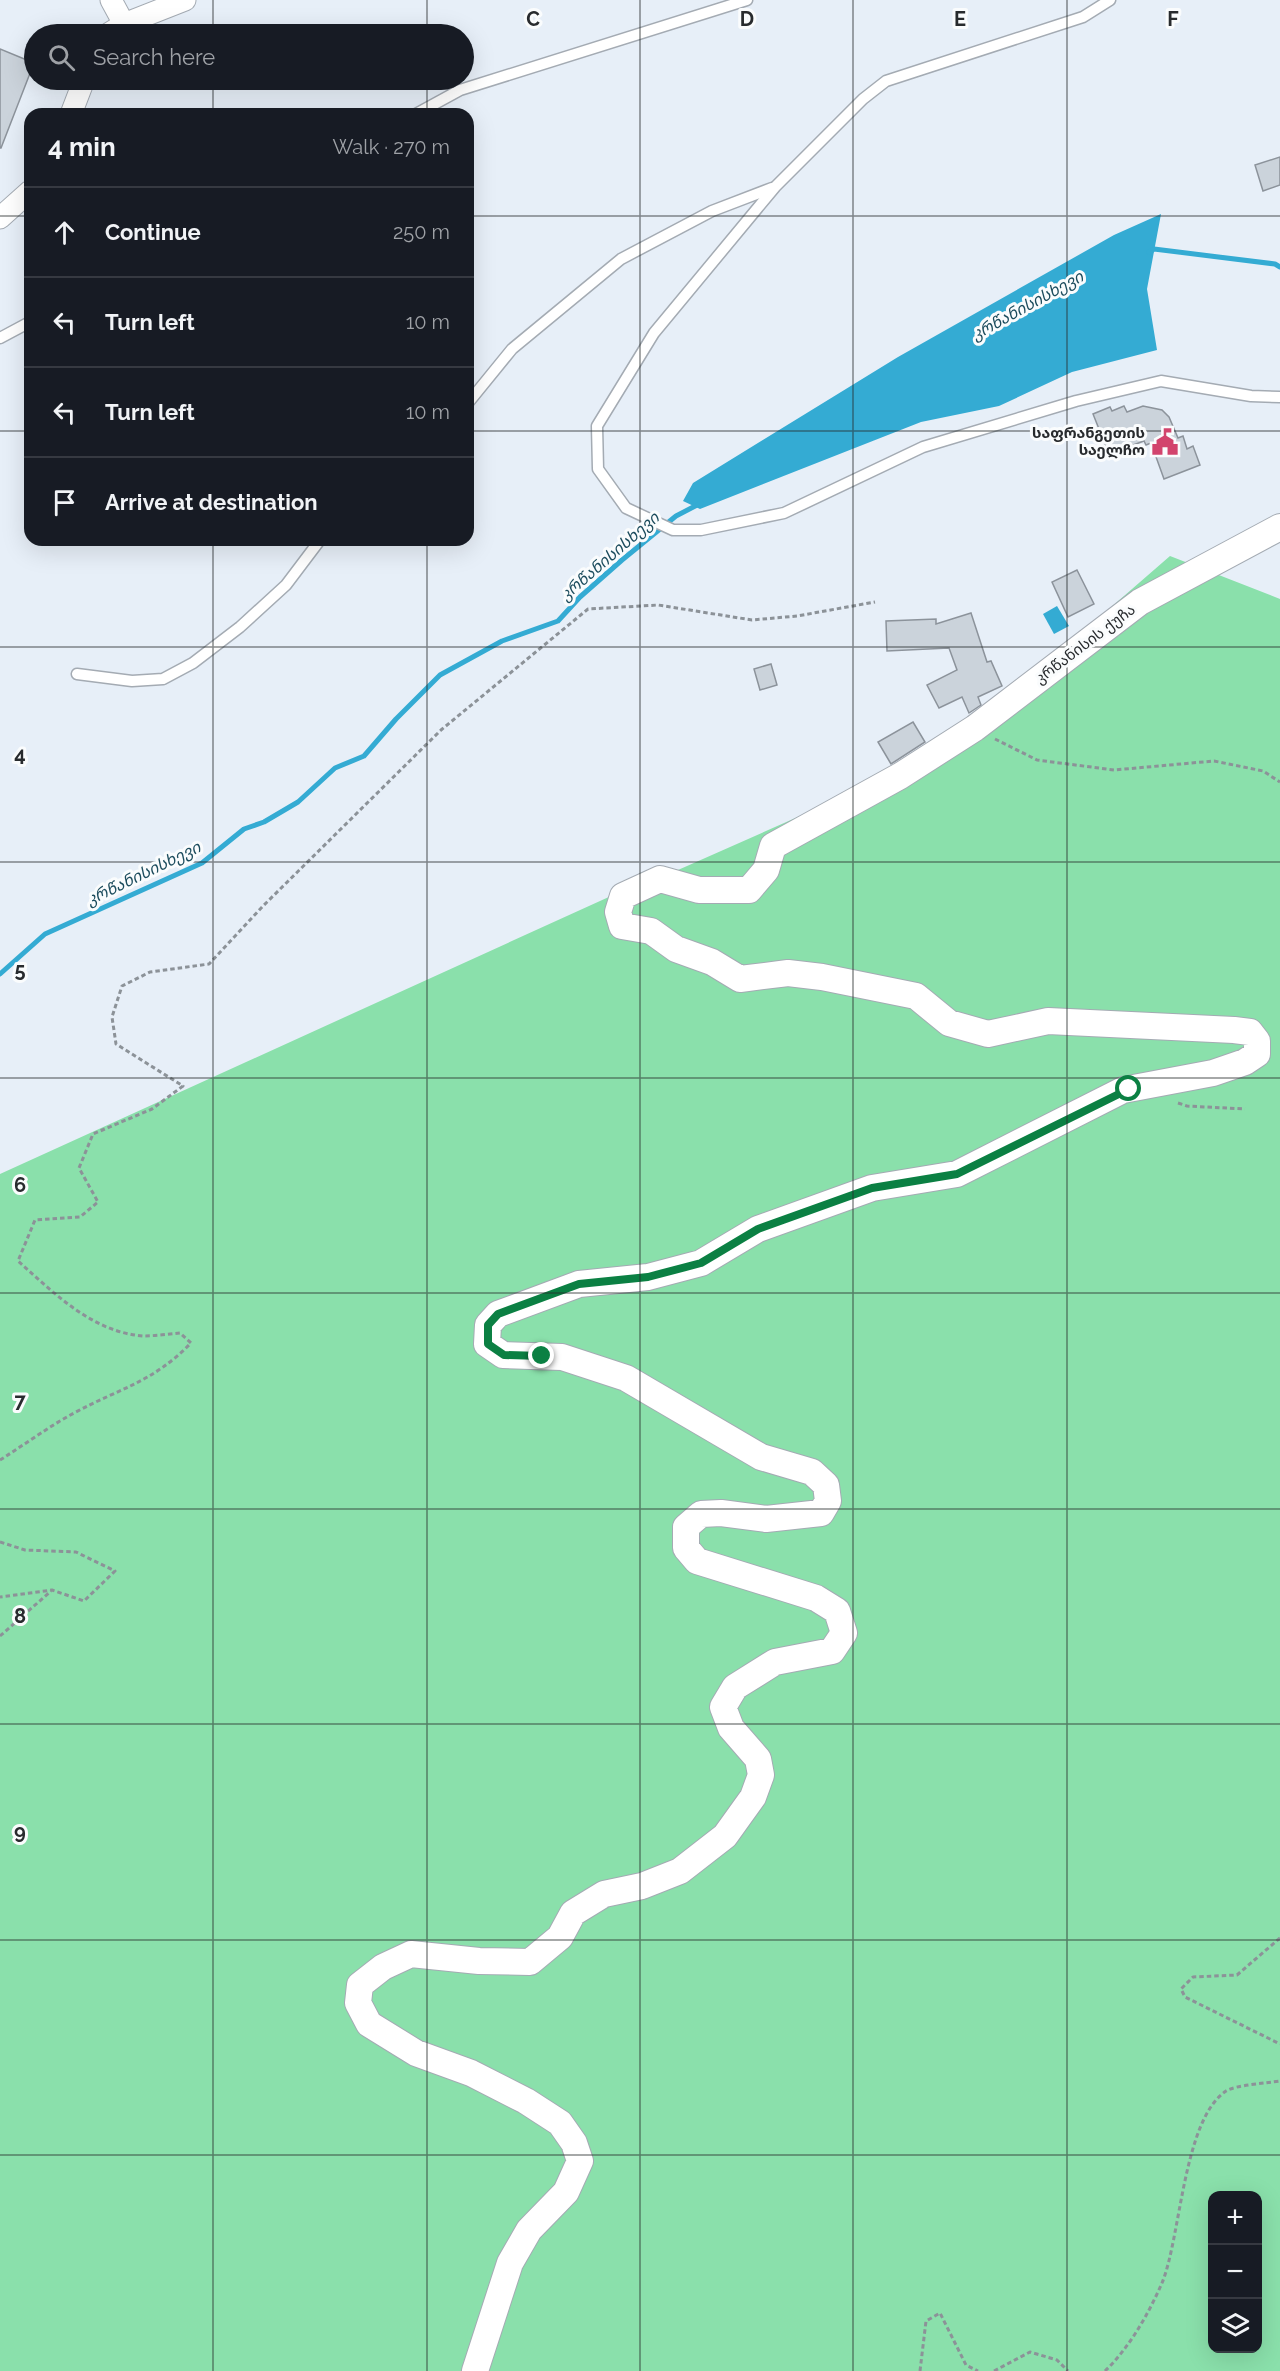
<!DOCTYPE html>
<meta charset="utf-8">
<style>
body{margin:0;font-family:Raleway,"Noto Sans Georgian",sans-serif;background:#20242c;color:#f1f3f6}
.controls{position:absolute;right:18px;bottom:18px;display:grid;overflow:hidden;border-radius:12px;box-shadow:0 6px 24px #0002}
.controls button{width:54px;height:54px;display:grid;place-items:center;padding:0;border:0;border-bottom:2px solid #363941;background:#171b24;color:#f1f3f6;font:30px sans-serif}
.stop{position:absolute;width:18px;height:18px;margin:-14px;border:4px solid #0b8043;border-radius:50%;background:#fff}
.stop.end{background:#0b8043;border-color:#fff;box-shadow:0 2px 6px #0008}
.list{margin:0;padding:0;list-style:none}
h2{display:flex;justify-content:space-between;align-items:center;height:78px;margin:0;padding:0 24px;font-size:26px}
h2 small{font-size:20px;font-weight:400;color:#9ea1a6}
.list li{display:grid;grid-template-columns:39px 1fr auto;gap:18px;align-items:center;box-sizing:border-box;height:90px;padding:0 24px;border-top:2px solid #363941}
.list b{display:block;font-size:22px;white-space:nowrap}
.list em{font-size:20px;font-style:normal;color:#9ea1a6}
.icon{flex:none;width:33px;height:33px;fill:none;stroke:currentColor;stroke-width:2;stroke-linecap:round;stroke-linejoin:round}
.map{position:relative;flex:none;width:1280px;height:2371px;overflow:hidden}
.search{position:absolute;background:#171b24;box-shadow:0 6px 24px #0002;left:24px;top:24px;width:450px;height:66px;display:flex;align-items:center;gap:15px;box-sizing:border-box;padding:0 21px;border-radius:33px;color:#9ea1a6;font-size:22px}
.panel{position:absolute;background:#171b24;box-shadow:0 6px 24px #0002;left:24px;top:108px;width:450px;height:438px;border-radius:18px}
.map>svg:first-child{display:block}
</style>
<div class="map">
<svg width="1280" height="2371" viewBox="0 0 1280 2371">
<rect width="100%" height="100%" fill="#e7eff8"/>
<path fill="#8ae0ab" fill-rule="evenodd" d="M1170,556L1280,599V2371H0V1174L611,896C628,875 652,865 678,870L879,781L996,707ZM1212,2196H1258V2348H1212Z"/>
<g fill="#34abd3">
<polygon points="1161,214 1147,289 1157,350 1072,372 999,406 921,422 700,509 683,501 693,483 898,357 1114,235"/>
<polygon points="1057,606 1069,626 1054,634 1043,614"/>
</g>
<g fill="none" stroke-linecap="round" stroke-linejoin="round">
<g stroke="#34abd3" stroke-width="5">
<polyline points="1149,252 1154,249 1275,264 1280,267"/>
<polyline points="0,974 45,934 202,863 244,829 264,822 298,802 335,768 364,756 396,719 440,675 502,641 558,621 580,597 622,560 676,516 701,503"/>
</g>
</g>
<g fill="#cbd3db" stroke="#8c939b" stroke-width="1.5">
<polygon points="0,49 34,63 1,148 0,148"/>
<polygon points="1280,157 1280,185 1263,191 1255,165"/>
<polygon points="1124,406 1127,412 1143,406 1162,410 1169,417 1178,438 1183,436 1187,449 1193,446 1200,465 1164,479 1151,443 1146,445 1144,441 1109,454 1093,414 1110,407 1112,411"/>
<polygon points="1077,570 1094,604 1068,617 1052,582"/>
<polygon points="971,613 987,662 991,661 1002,686 978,697 981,705 969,713 962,697 939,708 927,685 957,670 949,648 887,651 886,621 936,619 936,624"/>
<polygon points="771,664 777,685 760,690 754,669"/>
<polygon points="913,722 925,742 891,764 878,742"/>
</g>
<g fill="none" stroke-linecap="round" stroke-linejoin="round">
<defs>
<g id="service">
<polyline points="1110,0 1083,17 886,81 863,99 775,187 654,333 597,426 598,469 626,508 673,530 701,530 784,513 923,447 1076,401 1161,381 1251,396 1280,397"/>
<polyline points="416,114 460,90 747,0"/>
<polyline points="0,338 30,322"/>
<polyline points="468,403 512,349 621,259 712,211 772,188"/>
<polyline points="77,674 132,681 163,679 193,663 240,627 286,585 320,540"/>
</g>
<g id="minor">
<polyline points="111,0 124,24"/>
<polyline points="108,34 124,24 185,0"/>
<polyline points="71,114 84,80"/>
<polyline points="0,218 30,191"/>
</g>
<polyline id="tertiary" points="475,2371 510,2263 529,2230 566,2192 580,2161 574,2143 560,2123 526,2101 471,2073 416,2053 369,2024 358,2003 360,1985 383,1967 411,1954 479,1961 530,1962 560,1937 573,1913 604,1894 642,1886 680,1871 725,1836 753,1797 761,1775 758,1759 731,1728 723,1707 735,1687 775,1662 832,1651 844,1633 837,1611 816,1598 697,1561 686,1548 686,1527 701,1514 721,1513 766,1519 821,1513 828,1501 826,1485 812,1472 761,1457 626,1378 562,1357 503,1355 487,1344 488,1325 498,1314 579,1284 648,1277 701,1263 758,1229 872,1188 957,1174 1123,1090 1213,1073 1245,1062 1257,1054 1257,1041 1250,1032 1234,1030 1048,1021 988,1034 949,1023 916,996 822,977 788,973 740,979 712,962 676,949 651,931 622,926 618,912 623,896 660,879 699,890 749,890 766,870 773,846 900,776 975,728 1140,602 1280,527"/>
</defs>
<use href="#service" stroke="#a4abb3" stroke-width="13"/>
<use href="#minor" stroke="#a4abb3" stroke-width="23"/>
<use href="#tertiary" stroke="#a4abb3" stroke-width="28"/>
<g stroke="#8c9298" stroke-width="3" stroke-dasharray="4.5 3" stroke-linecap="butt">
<polyline points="995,739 1037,760 1114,770 1214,761 1263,771 1280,782"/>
<polyline points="1178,1103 1187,1106 1245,1109"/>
<path d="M0,1460C24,1445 48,1427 74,1413C120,1388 152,1383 191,1343L180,1333C168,1334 155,1336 143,1336C92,1332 54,1293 18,1261L35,1220L80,1217L98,1202L79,1168L93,1134L152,1109L183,1086L116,1044L112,1017L122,986L150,972L209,964L264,905L441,730L588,609L658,605L752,620L797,616L875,602"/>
<polyline points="0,1542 25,1550 76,1552 115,1571 84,1601 52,1590 0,1597"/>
<polyline points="0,1636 51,1591"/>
<polyline points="1280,1938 1237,1975 1193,1977 1181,1989 1185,1997 1280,2044"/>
<polyline points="920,2371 926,2321 940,2313 966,2365 978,2371"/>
<polyline points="994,2371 1030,2352 1057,2360 1068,2371"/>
<path d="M1105,2371C1129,2348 1148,2315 1162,2283C1181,2237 1183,2120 1226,2091C1235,2085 1268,2083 1280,2081"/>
</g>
<use href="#service" stroke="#fff" stroke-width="10"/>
<use href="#minor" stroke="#fff" stroke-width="21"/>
<use href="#tertiary" stroke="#fff" stroke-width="26"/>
</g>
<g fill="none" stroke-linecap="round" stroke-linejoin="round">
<polyline stroke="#0b8043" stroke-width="8" points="542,1356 504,1355 488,1344 488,1325 498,1314 579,1284 648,1277 701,1263 758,1229 872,1188 957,1174 1129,1089"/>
</g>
<path fill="none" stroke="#282b2e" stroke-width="1.5" stroke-opacity="0.55" d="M213,0V34M427,0V34M640,0V2371M853,0V2371M1067,0V2371M213,80V114M427,80V114M0,216H30M468,216H1280M0,431H30M468,431H1280M213,540V2371M427,540V2371M0,647H1280M0,862H1280M0,1078H1280M0,1293H1280M0,1509H1280M0,1724H1280M0,1940H1280M0,2155H1280"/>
<defs>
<symbol id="civic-bare" viewBox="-9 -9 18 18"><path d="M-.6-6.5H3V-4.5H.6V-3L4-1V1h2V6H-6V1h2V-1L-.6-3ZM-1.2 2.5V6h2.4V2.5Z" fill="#d2446d" stroke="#fafcfd" stroke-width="2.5" paint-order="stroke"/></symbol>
</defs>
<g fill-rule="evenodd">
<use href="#civic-bare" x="1146" y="423" width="38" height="38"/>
</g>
<g text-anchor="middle" stroke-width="6" stroke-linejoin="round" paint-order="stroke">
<g font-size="15" font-weight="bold" fill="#282b2e" stroke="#fafcfd" text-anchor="end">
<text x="1145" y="438">საფრანგეთის<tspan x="1145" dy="17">საელჩო</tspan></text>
</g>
<g font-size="15" fill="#282b2e" stroke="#fafcfd">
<text transform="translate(1085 644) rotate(-37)" y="5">კრწანისის ქუჩა</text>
</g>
<g font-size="16" font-style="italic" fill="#1c4c5d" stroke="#fafcfd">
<text transform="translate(1027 305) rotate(-29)" y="6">კრწანისისხევი</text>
<text transform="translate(609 556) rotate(-41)" y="6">კრწანისისხევი</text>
<text transform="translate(143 873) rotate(-26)" y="6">კრწანისისხევი</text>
</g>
</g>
<g font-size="20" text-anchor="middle" font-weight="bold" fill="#282b2e" stroke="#fafcfd" stroke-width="6" stroke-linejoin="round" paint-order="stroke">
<text x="533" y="26">C</text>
<text x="747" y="26">D</text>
<text x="960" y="26">E</text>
<text x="1173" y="26">F</text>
<text x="20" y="761">4</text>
<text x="20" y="977">5</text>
<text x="20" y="1192">6</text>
<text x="20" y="1408">7</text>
<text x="20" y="1623">8</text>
<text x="20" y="1839">9</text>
</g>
</svg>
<div class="controls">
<button>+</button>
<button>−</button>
<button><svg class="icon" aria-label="layers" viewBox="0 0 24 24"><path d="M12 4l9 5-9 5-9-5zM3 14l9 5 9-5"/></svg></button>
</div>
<div class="stop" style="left:1129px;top:1089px"></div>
<div class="stop end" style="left:542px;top:1356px"></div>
<div class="search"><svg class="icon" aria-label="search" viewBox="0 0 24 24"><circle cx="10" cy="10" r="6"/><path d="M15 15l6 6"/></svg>Search here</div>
<section class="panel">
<h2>4 min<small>Walk · 270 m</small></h2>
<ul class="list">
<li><svg class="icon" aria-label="ahead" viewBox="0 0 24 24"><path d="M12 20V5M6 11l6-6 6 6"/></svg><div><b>Continue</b></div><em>250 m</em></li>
<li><svg class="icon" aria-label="left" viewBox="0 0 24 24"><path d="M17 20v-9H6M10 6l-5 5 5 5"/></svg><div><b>Turn left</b></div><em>10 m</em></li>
<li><svg class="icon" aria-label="left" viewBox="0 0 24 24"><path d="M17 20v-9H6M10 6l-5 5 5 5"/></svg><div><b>Turn left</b></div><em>10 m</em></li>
<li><svg class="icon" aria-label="arrive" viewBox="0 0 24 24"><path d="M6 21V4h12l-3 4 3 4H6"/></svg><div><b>Arrive at destination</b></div></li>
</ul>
</section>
</div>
